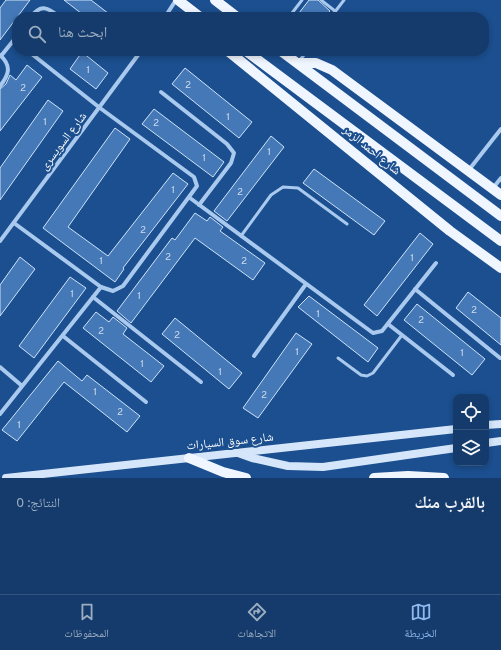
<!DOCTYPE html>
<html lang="ar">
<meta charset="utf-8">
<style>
body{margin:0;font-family:Overpass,"Noto Naskh Arabic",sans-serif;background:#1d4271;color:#f1f3f6;direction:rtl}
.controls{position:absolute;right:12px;bottom:12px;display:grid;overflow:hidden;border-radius:8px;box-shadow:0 2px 6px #0003}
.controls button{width:36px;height:36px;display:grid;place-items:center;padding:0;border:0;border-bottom:1px solid #33557e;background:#143b6b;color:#f1f3f6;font:20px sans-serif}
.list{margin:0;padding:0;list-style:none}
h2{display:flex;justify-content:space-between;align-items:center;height:52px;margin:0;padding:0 16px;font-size:17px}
h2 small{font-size:13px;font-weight:400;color:#9dadc1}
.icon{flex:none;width:22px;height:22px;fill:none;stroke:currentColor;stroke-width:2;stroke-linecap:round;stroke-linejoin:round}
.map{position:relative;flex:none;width:501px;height:478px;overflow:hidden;direction:ltr}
.search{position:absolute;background:#143b6b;box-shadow:0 2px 6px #0003;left:12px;right:12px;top:12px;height:44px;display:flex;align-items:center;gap:10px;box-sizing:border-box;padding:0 14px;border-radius:16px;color:#9dadc1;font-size:15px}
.sheet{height:116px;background:#143b6b}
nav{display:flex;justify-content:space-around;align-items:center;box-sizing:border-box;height:56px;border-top:1px solid #33557e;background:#143b6b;font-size:11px;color:#9dadc1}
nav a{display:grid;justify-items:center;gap:2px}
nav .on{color:#90b9f0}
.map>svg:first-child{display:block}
</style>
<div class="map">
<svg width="501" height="478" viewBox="0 0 501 478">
<rect width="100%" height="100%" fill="#1b4f8f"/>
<g fill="#4478b7" stroke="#cfe3fa">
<polygon points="6,0 30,0 0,40 0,8"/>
<polygon points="64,0 91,0 113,17 86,17"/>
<polygon points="309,0 318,0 330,11 325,17 304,17 299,13"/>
<polygon points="82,52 108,73 96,89 70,69"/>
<polygon points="27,65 42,77 0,131 0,89 6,84 10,75 16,80"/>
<polygon points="185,68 252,122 239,138 172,84"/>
<polygon points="48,100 63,111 0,200 0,168"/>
<polygon points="154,109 224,162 213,177 142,124"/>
<polygon points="115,128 130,139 68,227 108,256 173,173 188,184 123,268 124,269 115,282 43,228"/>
<polygon points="271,136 284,147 227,221 214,211"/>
<polygon points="314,169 385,221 374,235 303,183"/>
<polygon points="195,213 207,221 210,217 223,227 220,231 265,263 253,280 195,238 131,323 117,311 172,238 175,240"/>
<polygon points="420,233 433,244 377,316 364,305"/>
<polygon points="20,257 35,269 0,316 0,285"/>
<polygon points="70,277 86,288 34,358 19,346"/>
<polygon points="468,292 501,318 501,345 456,308"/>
<polygon points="309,296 378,348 368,362 298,307"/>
<polygon points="417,304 485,359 472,375 404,320"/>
<polygon points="96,312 109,322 113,317 127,328 123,334 164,366 151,382 83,328"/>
<polygon points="175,318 242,373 229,389 162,334"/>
<polygon points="296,333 312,344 258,418 243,408"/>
<polygon points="58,361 82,381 87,375 140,416 127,432 64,382 17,441 2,430"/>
</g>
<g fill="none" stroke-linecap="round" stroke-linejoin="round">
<g stroke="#a9c9ee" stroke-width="3">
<polyline points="321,0 335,11"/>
<polyline points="289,17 302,0"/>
<polyline points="331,17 344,0"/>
<polyline points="300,60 307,51"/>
<polyline points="241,236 271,195 283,187 298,188 347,224"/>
<polyline points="338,358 361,375 367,376 373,373 402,335"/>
</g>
<g stroke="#a9c9ee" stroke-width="4">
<path d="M31,17C41,3 48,8 60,17"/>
<polyline points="165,17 176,0"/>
<path d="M0,55C12,66 9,75 0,86"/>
<polyline points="1,56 17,36"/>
<polyline points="161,92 227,144 234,153 231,163 199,205"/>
<polyline points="468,171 501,129"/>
<polyline points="493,188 501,178"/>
<polyline points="190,198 373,333 382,331 436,263"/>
<polyline points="14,223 101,287 113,291 123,286 197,186 194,177 100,108 28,51"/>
<polyline points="0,241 141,51"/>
<polyline points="415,289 500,358"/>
<polyline points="93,297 201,382"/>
<polyline points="388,324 453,375"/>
<polyline points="63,336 146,402"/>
<polyline points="254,356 306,284"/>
<polyline points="0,367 21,385"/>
<polyline points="0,414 101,287"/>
</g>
<g stroke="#d6e6fa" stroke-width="8">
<polyline points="486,425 501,424"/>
<polyline points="486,443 501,441"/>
<polyline points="238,453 252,458 288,466 323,467 456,448"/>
<polyline points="6,478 456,429"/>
</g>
<g stroke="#f0f6ff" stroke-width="10">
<polyline points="178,0 200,17"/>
<polyline points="215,0 237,17"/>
<polyline points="228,51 450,231 501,268"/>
<polyline points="246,51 501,241"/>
<polyline points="281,51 501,216"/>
<polyline points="298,63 316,63 332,70 501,195"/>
<polyline points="189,458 223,472 246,478"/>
<polyline points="374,478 408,476 444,478"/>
</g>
</g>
<g text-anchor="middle" stroke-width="4" stroke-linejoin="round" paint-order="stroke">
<g font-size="10" fill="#d0dded">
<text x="88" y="73">1</text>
<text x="188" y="88">2</text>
<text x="23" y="91">2</text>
<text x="228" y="120">1</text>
<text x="45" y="125">1</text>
<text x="156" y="126">2</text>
<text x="269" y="155">1</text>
<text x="204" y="161">1</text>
<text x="173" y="193">1</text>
<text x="240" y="195">2</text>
<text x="143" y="233">2</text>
<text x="168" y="260">2</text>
<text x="412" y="261">1</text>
<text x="101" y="264">1</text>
<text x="244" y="264">2</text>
<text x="72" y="297">1</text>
<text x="139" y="299">1</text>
<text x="474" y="313">2</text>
<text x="318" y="317">1</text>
<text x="421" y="323">2</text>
<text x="101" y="334">2</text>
<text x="177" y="338">2</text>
<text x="297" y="355">1</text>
<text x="462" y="356">1</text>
<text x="142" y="367">1</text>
<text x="220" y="375">1</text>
<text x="95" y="395">1</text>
<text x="264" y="398">2</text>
<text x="120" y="415">2</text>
<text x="19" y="428">1</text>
</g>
<g font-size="12" fill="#fff" stroke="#1b4f8f">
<text transform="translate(63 141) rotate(-53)" y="4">شارع السويسرى</text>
<text transform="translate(372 150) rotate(39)" y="4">شارع احمد الزمر</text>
<text transform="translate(230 441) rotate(-6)" y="4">شارع سوق السيارات</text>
</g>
</g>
</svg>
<div class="controls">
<button><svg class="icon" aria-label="locate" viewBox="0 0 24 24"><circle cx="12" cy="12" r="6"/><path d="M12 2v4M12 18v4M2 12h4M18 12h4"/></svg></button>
<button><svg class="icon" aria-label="layers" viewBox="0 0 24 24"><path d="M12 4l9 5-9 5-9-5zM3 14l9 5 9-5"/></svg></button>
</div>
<div class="search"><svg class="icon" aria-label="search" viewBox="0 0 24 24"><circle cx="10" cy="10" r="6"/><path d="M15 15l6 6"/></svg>ابحث هنا</div>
</div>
<section class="sheet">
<h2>بالقرب منك<small>النتائج: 0</small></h2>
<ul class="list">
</ul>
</section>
<nav>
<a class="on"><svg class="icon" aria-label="map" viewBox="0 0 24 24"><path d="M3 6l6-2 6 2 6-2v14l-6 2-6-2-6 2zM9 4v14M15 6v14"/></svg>الخريطة</a>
<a><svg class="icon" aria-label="directions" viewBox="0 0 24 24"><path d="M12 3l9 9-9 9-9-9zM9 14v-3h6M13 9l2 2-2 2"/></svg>الاتجاهات</a>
<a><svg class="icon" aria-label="saved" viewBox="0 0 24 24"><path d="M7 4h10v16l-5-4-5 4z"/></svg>المحفوظات</a>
</nav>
